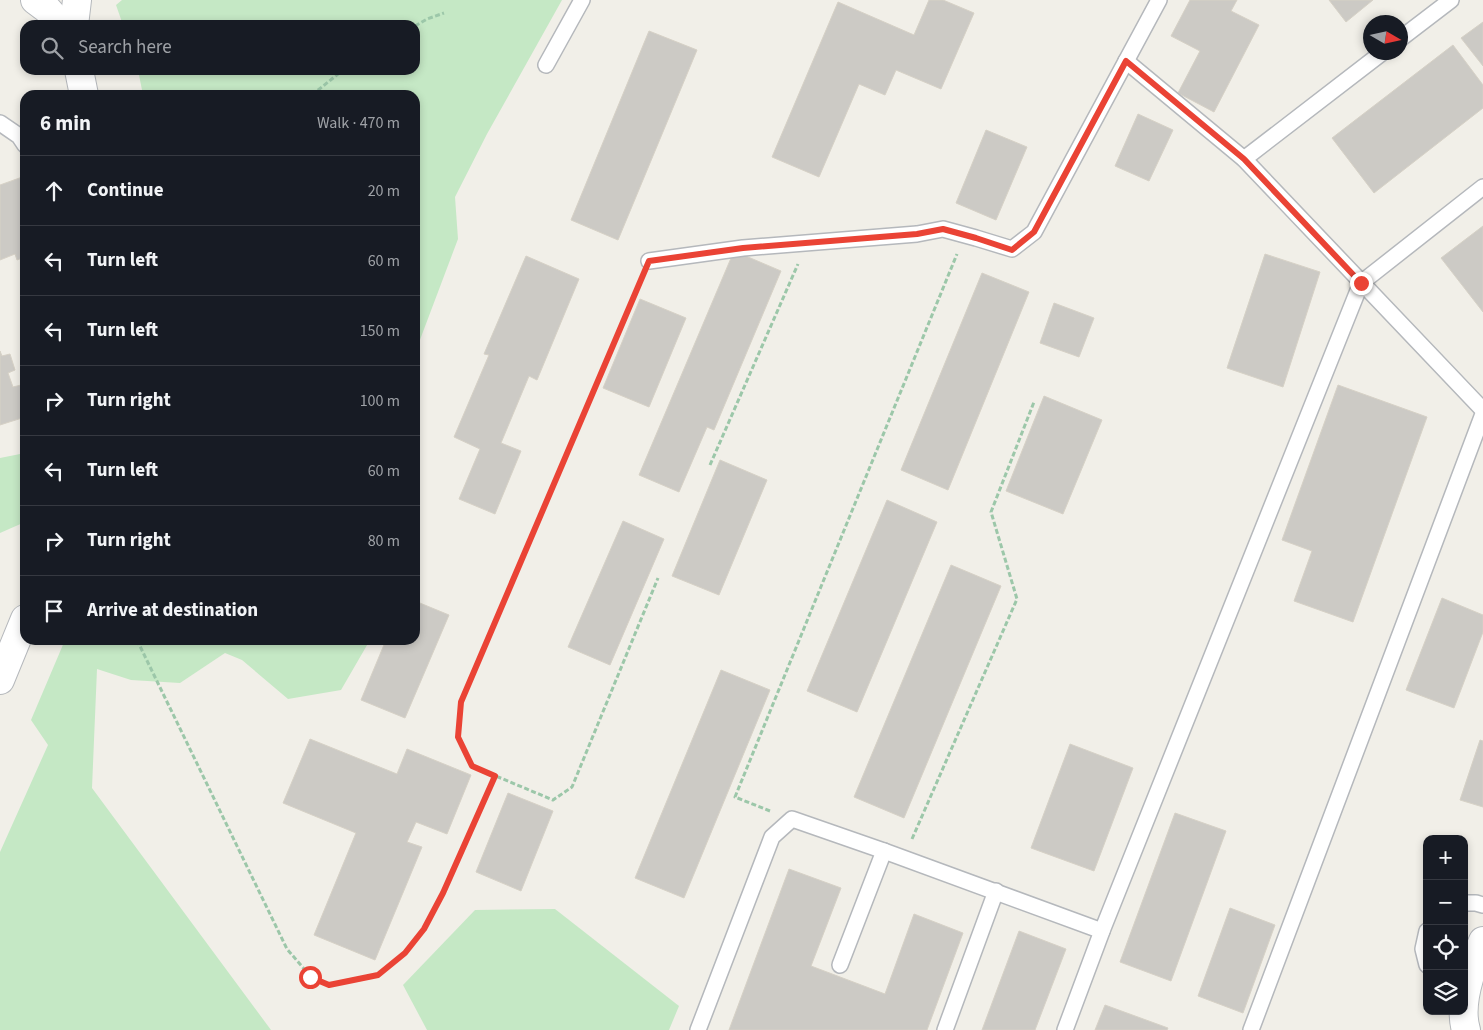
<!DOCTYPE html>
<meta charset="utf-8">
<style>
body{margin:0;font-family:"Source Sans 3",sans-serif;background:#242831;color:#f1f3f6}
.controls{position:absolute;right:15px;bottom:15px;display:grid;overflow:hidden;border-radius:10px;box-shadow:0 2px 8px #0003}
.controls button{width:45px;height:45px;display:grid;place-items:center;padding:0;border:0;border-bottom:1px solid #363941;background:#171b24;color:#f1f3f6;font:25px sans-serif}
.compass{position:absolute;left:1363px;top:15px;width:45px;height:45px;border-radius:50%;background:#171b24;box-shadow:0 2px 8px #0003;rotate:99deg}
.stop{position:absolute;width:15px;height:15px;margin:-11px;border:4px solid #ea4335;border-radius:50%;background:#fff}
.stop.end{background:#ea4335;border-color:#fff;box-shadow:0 1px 5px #0008}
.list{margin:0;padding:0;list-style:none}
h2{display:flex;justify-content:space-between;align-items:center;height:65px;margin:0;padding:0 20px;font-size:21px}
h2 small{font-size:16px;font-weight:400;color:#9ea1a6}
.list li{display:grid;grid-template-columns:32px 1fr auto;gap:15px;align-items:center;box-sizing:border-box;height:70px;padding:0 20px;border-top:1px solid #363941}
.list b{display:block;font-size:19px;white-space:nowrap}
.list em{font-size:16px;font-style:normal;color:#9ea1a6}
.icon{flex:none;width:28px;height:28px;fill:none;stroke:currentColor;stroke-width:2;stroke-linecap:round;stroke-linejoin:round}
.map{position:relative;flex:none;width:1483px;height:1030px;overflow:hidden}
.search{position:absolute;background:#171b24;box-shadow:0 2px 8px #0003;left:20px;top:20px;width:400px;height:55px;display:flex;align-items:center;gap:12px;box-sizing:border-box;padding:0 18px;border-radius:15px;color:#9ea1a6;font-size:19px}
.panel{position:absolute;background:#171b24;box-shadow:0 2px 8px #0003;left:20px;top:90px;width:400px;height:555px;border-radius:15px}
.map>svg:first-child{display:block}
</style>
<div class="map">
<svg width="1483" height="1030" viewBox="0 0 1483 1030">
<rect width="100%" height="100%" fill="#f1efe8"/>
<g fill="#c5e8c5">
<polygon points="122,0 562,0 487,134 455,197 458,239 415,353 415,95 143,95 138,70 415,70 415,25 123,25 116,5"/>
<polygon points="25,453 25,522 0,533 0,458"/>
<polygon points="65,640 370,640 341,690 288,699 242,660 225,653 180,683 131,680 97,669 92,788 271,1030 0,1030 0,852 48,745 31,720"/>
<polygon points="555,909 679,1006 669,1030 427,1030 403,985 475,910"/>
</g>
<g fill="#cccac5" stroke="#d6d1c6">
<polygon points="929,0 943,0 974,13 941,89 896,70 885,95 859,84 819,177 772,157 838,2 914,35"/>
<polygon points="1190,0 1237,0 1231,11 1259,25 1214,112 1178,93 1200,51 1171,36"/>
<polygon points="1329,0 1373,0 1346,22"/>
<polygon points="1483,22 1483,66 1461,38"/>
<polygon points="649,31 697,50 618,240 571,220"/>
<polygon points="1453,45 1483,85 1483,108 1374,193 1332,138"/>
<polygon points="1138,114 1173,130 1149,181 1115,166"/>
<polygon points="986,130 1027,147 996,220 956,203"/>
<polygon points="25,176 25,257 17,260 15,254 0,260 0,185"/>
<polygon points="1483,226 1483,312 1441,258"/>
<polygon points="734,251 781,271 714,430 707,427 679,492 639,475"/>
<polygon points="1265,254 1320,272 1283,387 1227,368"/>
<polygon points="526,256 579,279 537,380 529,376 501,443 521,451 495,514 459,499 480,449 454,437 489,355 484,354"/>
<polygon points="982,273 1029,292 948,490 901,470"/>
<polygon points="640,299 686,318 649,407 603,388"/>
<polygon points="1054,303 1094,318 1079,357 1040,343"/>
<polygon points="0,351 2,356 10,354 15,370 8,373 13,387 21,385 25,398 25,417 0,425"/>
<polygon points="1338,385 1427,417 1353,622 1294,601 1312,551 1282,540"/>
<polygon points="1044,396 1102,420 1063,514 1006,491"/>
<polygon points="720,460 767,480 719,595 672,576"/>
<polygon points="887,500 937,522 857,712 807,691"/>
<polygon points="623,521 664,539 610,665 568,647"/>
<polygon points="951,565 1001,586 904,818 854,797"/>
<polygon points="1442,598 1483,615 1483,632 1454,708 1406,690"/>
<polygon points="415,601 449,615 405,718 361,700 386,640 415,640"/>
<polygon points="721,670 770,690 684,898 635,878"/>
<polygon points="310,739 397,774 407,749 471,775 447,834 416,822 407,842 422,847 375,960 314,935 356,833 283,803"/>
<polygon points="1480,740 1483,741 1483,807 1460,800"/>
<polygon points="1070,744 1133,768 1094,871 1031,848"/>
<polygon points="508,793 553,811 521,891 476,872"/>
<polygon points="1175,813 1226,831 1171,981 1120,962"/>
<polygon points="789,869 841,888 811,966 885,994 914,914 963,933 927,1030 729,1030"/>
<polygon points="1230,908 1275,925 1243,1013 1198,996"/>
<polygon points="1019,931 1066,949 1035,1030 982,1030"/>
<polygon points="1105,1005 1168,1028 1167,1030 1095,1030"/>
</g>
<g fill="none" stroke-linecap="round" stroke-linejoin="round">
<defs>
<g id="lane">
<polyline points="1400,39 1451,0"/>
<polyline points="1126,61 1244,159 1483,410"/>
<polyline points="546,65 582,0"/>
<polyline points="0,123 19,136 25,145"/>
<polyline points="1244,159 1383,52"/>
<polyline points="649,261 743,248 917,234 943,229 976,238 1012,249 1034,232 1159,0"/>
<polyline points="1464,903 1476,903 1483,905"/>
<polyline points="1427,931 1423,949 1427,965"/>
<polyline points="840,965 884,851"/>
<polyline points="698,1030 772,837 792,819 884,851 1102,931"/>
<polyline points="945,1030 996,891"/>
<polyline points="1065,1030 1102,931 1361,283 1483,187"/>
<polyline points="1251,1030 1483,414"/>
</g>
<g id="street">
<polyline points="35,0 47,9 61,25"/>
<polyline points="74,25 77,0"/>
<polyline points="79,70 84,95"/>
<polyline points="0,680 25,619"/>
<path d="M1466,1030C1458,1004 1472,966 1483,941"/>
</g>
</defs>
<use href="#lane" stroke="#b5b8bc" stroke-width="18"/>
<use href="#street" stroke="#b5b8bc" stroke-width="30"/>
<g stroke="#9cc7a9" stroke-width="3" stroke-dasharray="5 2.5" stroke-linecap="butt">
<polyline points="415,26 427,19 444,13"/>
<polyline points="312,95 343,70"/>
<polyline points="642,278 461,702 458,737 472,766 553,800 572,787 658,578"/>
<polyline points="710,465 798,264"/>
<polyline points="137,640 287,949 311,977 329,985 378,975 405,953 424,929 443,893 495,776"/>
<polyline points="770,811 735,797 957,254"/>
<polyline points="912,839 1017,599 991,512 1034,402"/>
</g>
<use href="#lane" stroke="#fff" stroke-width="15"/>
<use href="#street" stroke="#fff" stroke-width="28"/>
</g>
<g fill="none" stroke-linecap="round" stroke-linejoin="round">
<polyline stroke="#ea4335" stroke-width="6" points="310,977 329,985 378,975 405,953 424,929 443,893 495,776 472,766 458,737 461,702 649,261 743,248 917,234 943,229 976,238 1012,250 1034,232 1126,61 1244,159 1361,283"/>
</g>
</svg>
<div class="controls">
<button>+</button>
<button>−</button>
<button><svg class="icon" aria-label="locate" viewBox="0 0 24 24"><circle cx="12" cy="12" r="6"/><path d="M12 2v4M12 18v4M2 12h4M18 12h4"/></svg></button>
<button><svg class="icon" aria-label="layers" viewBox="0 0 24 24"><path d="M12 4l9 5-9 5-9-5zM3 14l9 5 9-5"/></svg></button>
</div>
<svg class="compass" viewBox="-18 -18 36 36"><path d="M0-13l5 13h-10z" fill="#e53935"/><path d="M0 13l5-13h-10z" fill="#9ea1a6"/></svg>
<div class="stop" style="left:310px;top:977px"></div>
<div class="stop end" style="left:1361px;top:283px"></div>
<div class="search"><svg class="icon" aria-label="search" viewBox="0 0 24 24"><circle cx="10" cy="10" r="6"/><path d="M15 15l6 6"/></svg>Search here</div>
<section class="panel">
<h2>6 min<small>Walk · 470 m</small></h2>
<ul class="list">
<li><svg class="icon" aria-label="ahead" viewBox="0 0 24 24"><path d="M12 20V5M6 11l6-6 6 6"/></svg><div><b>Continue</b></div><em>20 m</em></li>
<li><svg class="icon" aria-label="left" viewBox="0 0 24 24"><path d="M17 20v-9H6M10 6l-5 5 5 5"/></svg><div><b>Turn left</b></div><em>60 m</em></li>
<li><svg class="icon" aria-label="left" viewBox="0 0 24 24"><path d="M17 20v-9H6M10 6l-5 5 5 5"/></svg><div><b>Turn left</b></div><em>150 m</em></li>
<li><svg class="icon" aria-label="right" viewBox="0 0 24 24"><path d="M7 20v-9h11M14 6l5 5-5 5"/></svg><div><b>Turn right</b></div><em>100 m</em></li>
<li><svg class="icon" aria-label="left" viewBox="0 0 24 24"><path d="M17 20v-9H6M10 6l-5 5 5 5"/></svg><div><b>Turn left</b></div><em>60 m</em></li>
<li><svg class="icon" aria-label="right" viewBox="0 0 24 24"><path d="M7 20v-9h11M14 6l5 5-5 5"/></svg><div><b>Turn right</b></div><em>80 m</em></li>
<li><svg class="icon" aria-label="arrive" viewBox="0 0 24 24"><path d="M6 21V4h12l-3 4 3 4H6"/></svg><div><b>Arrive at destination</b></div></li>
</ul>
</section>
</div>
